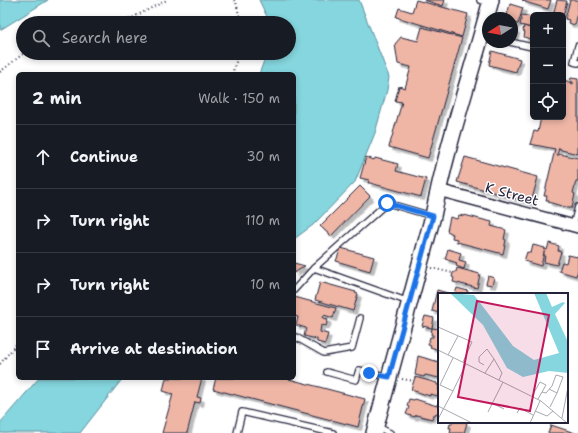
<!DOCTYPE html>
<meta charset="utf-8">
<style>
body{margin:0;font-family:"Shantell Sans",sans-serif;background:#242831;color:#f1f3f6}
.controls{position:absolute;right:12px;top:12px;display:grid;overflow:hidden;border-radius:6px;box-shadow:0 2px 6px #0003}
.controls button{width:36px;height:36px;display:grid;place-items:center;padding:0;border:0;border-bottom:1px solid #363941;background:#171b24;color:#f1f3f6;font:20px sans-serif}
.compass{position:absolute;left:482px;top:12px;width:36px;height:36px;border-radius:50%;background:#171b24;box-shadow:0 2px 6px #0003;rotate:259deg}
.stop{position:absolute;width:12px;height:12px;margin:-9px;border:3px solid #1a73e8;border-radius:50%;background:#fff}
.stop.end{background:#1a73e8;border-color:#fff;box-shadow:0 1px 4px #0008}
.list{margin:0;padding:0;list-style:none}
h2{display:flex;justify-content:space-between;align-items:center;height:52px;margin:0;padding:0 16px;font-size:17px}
h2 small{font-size:13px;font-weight:400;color:#9ea1a6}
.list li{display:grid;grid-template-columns:26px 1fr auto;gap:12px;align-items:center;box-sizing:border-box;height:64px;padding:0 16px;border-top:1px solid #363941}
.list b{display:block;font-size:15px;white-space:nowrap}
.list em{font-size:13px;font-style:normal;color:#9ea1a6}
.icon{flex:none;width:22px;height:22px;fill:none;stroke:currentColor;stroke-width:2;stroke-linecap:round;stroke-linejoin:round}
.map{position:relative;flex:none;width:578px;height:433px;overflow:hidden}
.search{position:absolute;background:#171b24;box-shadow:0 2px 6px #0003;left:16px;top:16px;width:280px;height:44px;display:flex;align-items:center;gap:10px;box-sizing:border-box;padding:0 14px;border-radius:22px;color:#9ea1a6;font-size:15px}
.panel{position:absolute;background:#171b24;box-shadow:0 2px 6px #0003;left:16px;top:72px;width:280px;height:308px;border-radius:6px}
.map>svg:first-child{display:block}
</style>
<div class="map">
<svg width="578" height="433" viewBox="0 0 578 433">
<defs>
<filter id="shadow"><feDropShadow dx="3.5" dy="3.5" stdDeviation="0" flood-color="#0004"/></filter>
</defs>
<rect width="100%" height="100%" fill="#fff"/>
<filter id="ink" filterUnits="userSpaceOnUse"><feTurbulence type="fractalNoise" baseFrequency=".025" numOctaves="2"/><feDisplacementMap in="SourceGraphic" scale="8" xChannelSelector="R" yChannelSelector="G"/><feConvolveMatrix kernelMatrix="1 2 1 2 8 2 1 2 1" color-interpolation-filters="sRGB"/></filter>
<g filter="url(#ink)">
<g fill="#85d6de" stroke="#5d8e9d">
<polygon points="0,0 48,0 0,30"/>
<polygon points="259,0 359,0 389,77 387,90 375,133 355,182 313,225 294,239 294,74 259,74 267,53 289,53 289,23 270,23"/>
<polygon points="39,378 123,378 80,433 0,433 0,423"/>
</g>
<g fill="#efb6a6" stroke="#22223b" filter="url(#shadow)">
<polygon points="416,0 468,14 462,37 396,17 399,8 412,12"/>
<polygon points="424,0 445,0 443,6"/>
<polygon points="522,0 551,0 548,9 525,2 525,1"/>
<polygon points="557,0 567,1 563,16 563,15 553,15"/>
<polygon points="570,0 578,0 578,13 575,25 568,23 569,20 565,19"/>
<polygon points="510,4 523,8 518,24 512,23 512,18 506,18"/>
<polygon points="522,15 533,17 532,28 520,25"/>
<polygon points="512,23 515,24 513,29 516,30 514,37 512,37"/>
<polygon points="524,26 533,29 533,40 524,37 525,32 523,31"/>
<polygon points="422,27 462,38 428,158 389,147 402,102 395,101 399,86 405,88 411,67 398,64 395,44 401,37 418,41"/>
<polygon points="492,51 520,59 516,72 489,65"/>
<polygon points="571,78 578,79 578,154 561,150 561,149 559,148 557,155 559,155 560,154 578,158 578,181 576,181 573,193 575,194 572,208 568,208 548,202 549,200 546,200 547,196 544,196 555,149 530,144 534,131 538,132 541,117 563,117 563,79 573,84 573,82 570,81"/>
<polygon points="366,157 374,160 375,158 398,164 396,171 426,179 421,197 370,183 368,183 369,180 360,178"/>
<polygon points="465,157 538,177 531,203 457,182"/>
<polygon points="360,186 370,196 331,236 320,226"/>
<polygon points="459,215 464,216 464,215 492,222 491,226 506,230 504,239 506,240 503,254 457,242 457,239 452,238 453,234 447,231 450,217 457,219"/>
<polygon points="549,243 559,246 558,251 561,252 557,265 544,262 545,255 543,254 545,249 547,250"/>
<polygon points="533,245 545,248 541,266 524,261 527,252 531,253"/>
<polygon points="341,248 374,257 370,271 336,261"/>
<polygon points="448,249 461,253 459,260 466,262 464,269 456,266 457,263 445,259"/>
<polygon points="568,255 578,257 578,270 576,276 559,271 562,262 566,263"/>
<polygon points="294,263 305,266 294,273"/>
<polygon points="457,268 480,274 477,288 453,282 454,278 452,277 453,273 454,272 456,272"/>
<polygon points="488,276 494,278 492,285 486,284"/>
<polygon points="320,282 356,292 355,293 358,294 353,311 315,300"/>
<polygon points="457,288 468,291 467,294 455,294"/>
<polygon points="437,290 451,294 439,294 439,313 432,311"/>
<polygon points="294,297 336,308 333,318 324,315 323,318 328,319 326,326 321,325 320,332 328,334 325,344 317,342 317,339 304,336 306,328 296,325 298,317 294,316"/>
<polygon points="425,316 434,318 432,328 422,326"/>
<polygon points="432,328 439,329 439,350 430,347 431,345 428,344 430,337 433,337 433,335 431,335"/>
<polygon points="418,356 439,362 439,378 425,375 424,377 415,375"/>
<polygon points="415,377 437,383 437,385 439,385 438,396 430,394 430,396 411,390"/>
<polygon points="166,378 202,378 197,397 201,398 200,403 195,402 187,433 162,433 173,394 163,391"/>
<polygon points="216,378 285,378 365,399 358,427 213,389"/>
<polygon points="409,399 414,400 415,399 437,406 437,404 439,404 439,414 436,413 435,415 433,415 432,419 416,415 415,417 408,415 406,414 409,407 407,406"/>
<polygon points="453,422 464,422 467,423 464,433 450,433 451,428 449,428 450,424 452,424"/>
<polygon points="551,425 575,433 548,433"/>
</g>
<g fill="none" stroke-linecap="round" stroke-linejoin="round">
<defs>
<g id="service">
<polyline points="480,0 490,3"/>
<polyline points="510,42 532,47"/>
<polyline points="578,46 574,62 578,63"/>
<polyline points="573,226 578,207"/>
<polyline points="294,290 314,268"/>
<polyline points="409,302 314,268 387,203 432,216"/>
<polyline points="294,336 324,353 352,348 360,318"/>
<polyline points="327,372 356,380 359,370 389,377"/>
<polyline points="378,427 390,433"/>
<polyline points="237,433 242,412 333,433"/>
</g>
<polyline id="minor" points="438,190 578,227"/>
<path id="secondary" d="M374,433L433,216C447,143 472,72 491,0"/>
</defs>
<use href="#service" stroke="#22223b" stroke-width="8"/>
<use href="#minor" stroke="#22223b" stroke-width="14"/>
<use href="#secondary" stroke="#22223b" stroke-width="18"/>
<g stroke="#22223b" stroke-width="2" stroke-dasharray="1 3" stroke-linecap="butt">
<polyline points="234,0 236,2 241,23"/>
<polyline points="122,23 167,0"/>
<polyline points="0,72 24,53"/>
<polyline points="232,74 239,53"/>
<polyline points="431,268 453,273"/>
<polyline points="0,364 18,342"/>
<polyline points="402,379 414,381"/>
</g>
<use href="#service" stroke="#fff" stroke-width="5.5"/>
<use href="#minor" stroke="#fff" stroke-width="11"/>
<use href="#secondary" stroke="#fff" stroke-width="15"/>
</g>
</g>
<g fill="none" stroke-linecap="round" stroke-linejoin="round" filter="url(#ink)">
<polyline stroke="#1a73e8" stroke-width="5" points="369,373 389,377 433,216 387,203"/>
</g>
<g text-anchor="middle" stroke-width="3" stroke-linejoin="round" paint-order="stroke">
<g font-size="14" fill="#22223b" stroke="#fff">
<text transform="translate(512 194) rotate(15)" y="5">K Street</text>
</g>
</g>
<g transform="translate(438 293)">
<rect width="130" height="130" fill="#fff"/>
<path d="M12,0L36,2L75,53L96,67L121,60L96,0H108L114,14L125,9L127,10L117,21L130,49V80L111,78L85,84L69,75L45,32Z" fill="#85d6de"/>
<path fill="none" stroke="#a7a7b1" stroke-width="1" d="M0,34L34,49L25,69M0,57L103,108L129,130M10,62L20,43M15,65L2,92L15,98L28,71M46,72L41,69V64L49,56L56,66M47,80L56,66L64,80L61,87M94,103L102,89L108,92L104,99M100,106L104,99L108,100L114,93L118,82L125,84L119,100L111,96M54,110L66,116M0,113L34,130M112,114L119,100M97,118L109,123L115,118M50,119L65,89M79,120L82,115L95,122M124,125L130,94M0,126L15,98M92,130L102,108"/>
<path fill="#c2185b" fill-opacity="0.15" stroke="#c2185b" stroke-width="2" d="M39,8L111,22L92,118L20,104Z"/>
<rect width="130" height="130" fill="none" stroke="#22223b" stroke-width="2"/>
</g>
</svg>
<div class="controls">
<button>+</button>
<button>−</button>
<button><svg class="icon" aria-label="locate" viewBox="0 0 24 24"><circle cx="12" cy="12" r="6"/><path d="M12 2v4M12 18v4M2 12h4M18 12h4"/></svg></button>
</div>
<svg class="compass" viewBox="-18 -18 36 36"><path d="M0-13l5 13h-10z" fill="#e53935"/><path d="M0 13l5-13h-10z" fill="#9ea1a6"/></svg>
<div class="stop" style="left:387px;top:203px"></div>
<div class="stop end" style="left:369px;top:373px"></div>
<div class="search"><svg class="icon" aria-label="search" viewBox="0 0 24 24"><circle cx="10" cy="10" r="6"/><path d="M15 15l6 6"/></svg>Search here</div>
<section class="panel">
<h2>2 min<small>Walk · 150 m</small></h2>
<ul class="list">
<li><svg class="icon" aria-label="ahead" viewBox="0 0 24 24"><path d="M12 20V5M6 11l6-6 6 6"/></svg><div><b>Continue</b></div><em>30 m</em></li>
<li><svg class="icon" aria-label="right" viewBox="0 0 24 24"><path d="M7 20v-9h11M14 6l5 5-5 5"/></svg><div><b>Turn right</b></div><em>110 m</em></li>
<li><svg class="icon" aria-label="right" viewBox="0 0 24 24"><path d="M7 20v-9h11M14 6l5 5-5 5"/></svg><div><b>Turn right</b></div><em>10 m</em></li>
<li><svg class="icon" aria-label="arrive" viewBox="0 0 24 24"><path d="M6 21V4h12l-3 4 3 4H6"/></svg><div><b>Arrive at destination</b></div></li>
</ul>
</section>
</div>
